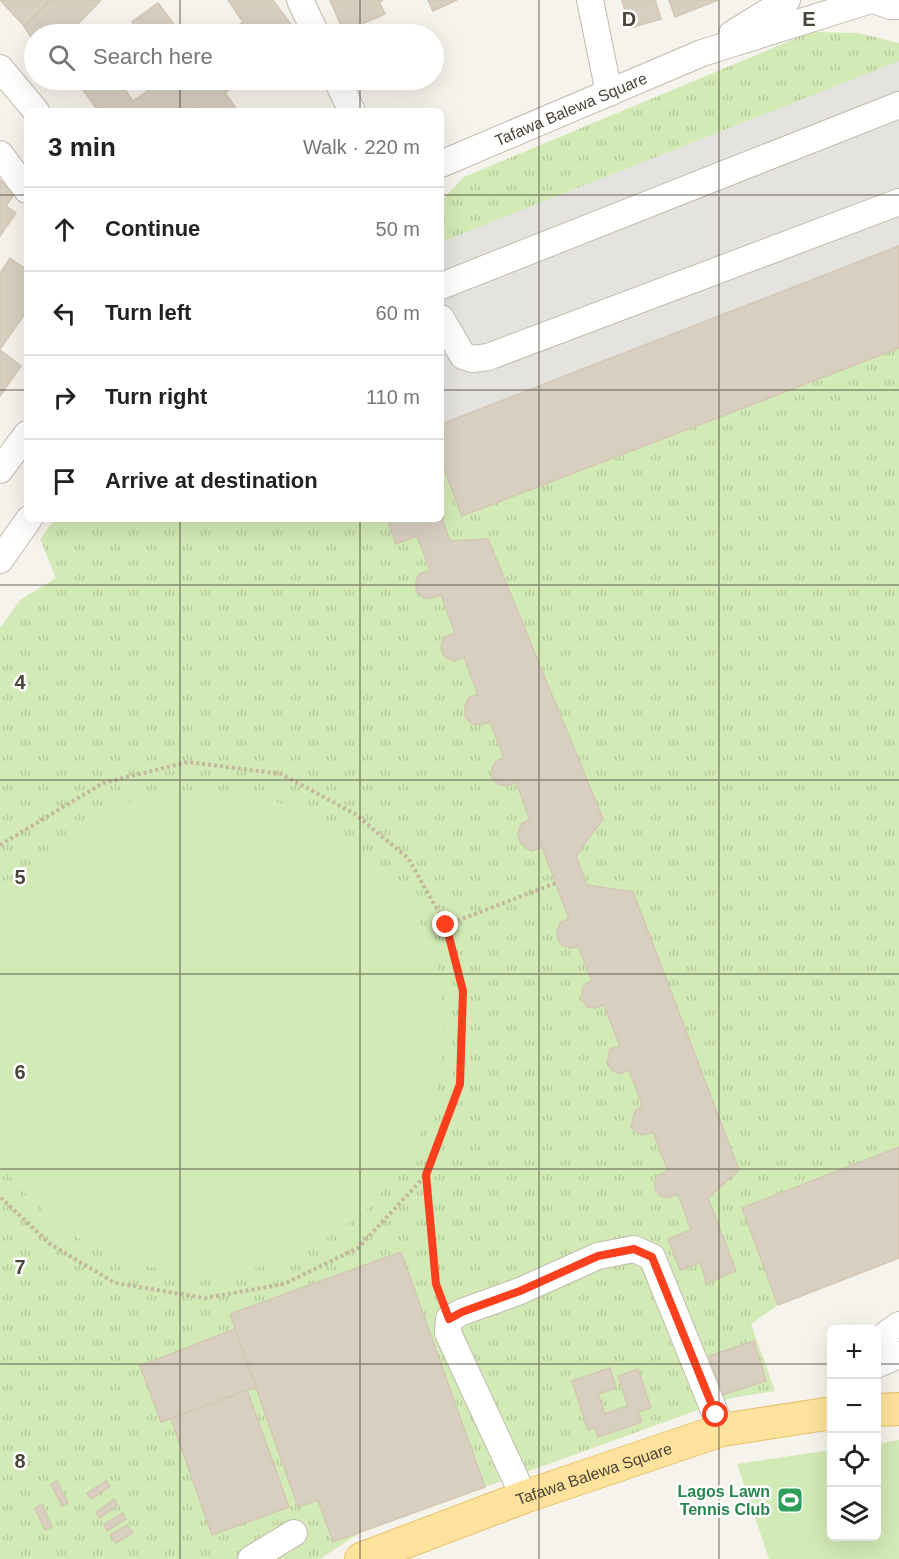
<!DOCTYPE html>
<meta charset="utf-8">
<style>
body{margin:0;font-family:Arial,sans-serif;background:#f6f6f6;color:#222}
.controls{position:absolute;right:18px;bottom:18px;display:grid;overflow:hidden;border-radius:9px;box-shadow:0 6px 24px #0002}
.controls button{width:54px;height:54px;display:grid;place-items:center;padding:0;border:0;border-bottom:2px solid #e0e0e0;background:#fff;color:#222;font:30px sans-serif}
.stop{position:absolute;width:18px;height:18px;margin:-14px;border:4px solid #fc3f1d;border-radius:50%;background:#fff}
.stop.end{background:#fc3f1d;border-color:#fff;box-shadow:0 2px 6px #0008}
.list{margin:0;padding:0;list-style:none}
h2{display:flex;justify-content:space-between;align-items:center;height:78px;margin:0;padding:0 24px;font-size:26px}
h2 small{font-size:20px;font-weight:400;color:#767676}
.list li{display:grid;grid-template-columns:39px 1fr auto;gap:18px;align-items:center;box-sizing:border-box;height:84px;padding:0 24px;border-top:2px solid #e0e0e0}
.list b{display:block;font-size:22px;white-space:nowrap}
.list em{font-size:20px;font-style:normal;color:#767676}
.icon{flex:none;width:33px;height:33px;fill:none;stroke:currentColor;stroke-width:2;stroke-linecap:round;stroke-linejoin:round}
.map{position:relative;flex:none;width:899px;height:1559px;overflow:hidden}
.search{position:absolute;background:#fff;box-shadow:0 6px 24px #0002;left:24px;top:24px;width:420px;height:66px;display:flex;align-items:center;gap:15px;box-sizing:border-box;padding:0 21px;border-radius:33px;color:#767676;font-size:22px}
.panel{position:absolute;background:#fff;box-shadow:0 6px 24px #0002;left:24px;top:108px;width:420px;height:414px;border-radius:9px}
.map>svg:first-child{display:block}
</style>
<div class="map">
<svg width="899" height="1559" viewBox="0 0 899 1559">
<defs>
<pattern id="park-tufts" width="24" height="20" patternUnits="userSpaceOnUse" patternTransform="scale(1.5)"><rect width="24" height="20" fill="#d2eab5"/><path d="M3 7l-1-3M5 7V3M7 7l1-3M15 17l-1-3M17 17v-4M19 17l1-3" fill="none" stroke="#b6ca9c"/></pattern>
</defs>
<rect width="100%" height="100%" fill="#f6f3ec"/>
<polygon fill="url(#park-tufts)" points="811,32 858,33 899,43 899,1258 778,1305 751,1324 775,1391 731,1398 361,1532 320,1559 0,1559 0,628 20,600 56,578 40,539 55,519 441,519 441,203 443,199 464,177"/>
<g fill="#d2eab5">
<polygon points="202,790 268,798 328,823 378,863 416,915 439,976 445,1040 434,1104 407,1163 365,1212 311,1249 250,1270 185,1274 122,1261 63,1230 15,1183 0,1158 0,908 23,872 74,828 135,800"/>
<polygon points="899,1440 899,1559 769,1559 737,1464 831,1450 832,1536 876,1536 877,1444"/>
</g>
<polygon fill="#e5e3e0" points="899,61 899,246 441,424 441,242"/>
<g fill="#d8cfc1" stroke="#d3c7b4" stroke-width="1.5">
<polygon points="0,0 51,0 24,26"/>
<polygon points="51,0 101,0 78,24 85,34 34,34 34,42 24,26"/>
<polygon points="228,0 273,0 298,34 226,34 243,22"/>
<polygon points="330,0 383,0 379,2 385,14 344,32"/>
<polygon points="428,0 457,0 433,11"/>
<polygon points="622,0 655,0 661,19 630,28"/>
<polygon points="669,0 718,0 675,17"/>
<polygon points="158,3 181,34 141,34 132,22"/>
<polygon points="76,80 118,80 133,101 163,80 243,80 225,93 238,111 196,111 194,108 190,111 98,111"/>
<polygon points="0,180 16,192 6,206 16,213 0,236"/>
<polygon points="899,246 899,348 462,516 441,461 441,424"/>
<polygon points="10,258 27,270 27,311 0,349 0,273"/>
<polygon points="0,350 21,366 0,396"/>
<polygon points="441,516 450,541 488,539 603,819 576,856 587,885 633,892 739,1170 708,1198 736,1271 707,1283 700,1263 680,1270 668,1239 691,1230 678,1194 667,1198 660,1196 655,1189 655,1181 658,1175 668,1171 653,1132 644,1135 638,1133 631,1127 635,1110 643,1107 629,1070 619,1074 613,1071 607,1064 610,1049 620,1046 604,1005 596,1008 587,1007 582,1000 582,991 585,984 592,981 578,946 571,948 562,945 558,939 557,931 560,923 569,919 542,847 532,851 526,848 520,842 518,833 522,823 530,820 516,782 506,786 498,784 492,778 492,768 496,761 504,758 490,722 480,725 473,724 465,717 465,706 469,697 478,695 464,657 454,661 447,658 442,653 441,645 445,637 455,633 441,595 429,599 421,596 416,590 416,580 419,574 430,570 417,536 396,544 387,519 441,519"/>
<polygon points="899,1147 899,1258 778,1305 742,1208"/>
<polygon points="401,1252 485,1487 333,1542 318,1500 298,1507 230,1314"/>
<polygon points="235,1329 256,1387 161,1422 140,1366"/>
<polygon points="754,1341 766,1381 722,1395 709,1356"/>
<polygon points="610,1368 616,1388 598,1394 605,1414 628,1406 618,1376 638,1369 651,1408 638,1412 642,1422 598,1437 595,1427 588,1430 572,1381"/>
<polygon points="247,1390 289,1507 212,1535 171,1419"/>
<polygon points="57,1481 68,1503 62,1506 51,1484"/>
<polygon points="106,1481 110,1486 91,1499 87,1493"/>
<polygon points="114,1499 118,1505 100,1518 96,1513"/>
<polygon points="42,1504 52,1527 45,1530 35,1508"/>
<polygon points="123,1513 126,1519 107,1531 104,1524"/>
<polygon points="127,1525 133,1533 116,1543 110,1535"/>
</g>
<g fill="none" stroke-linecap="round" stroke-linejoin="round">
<defs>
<g id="minor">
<polyline points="300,0 316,34"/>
<polyline points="590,0 609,93"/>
<polyline points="874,0 890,6 899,6"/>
<polyline points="732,34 787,0"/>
<polyline points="0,68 36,111"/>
<polyline points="337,80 352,111"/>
<polyline points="0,154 27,190"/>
<path id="s1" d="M441,164L702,53L871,0"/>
<polyline points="441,286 899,105"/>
<polyline points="441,318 463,356 473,359 488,357 899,202"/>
<polyline points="0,470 27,434"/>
<polyline points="0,560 29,519"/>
<polyline points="876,1346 881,1338 899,1325"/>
<polyline points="876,1365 899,1355"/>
<polyline points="524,1497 448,1333 449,1319 462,1312 520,1291 598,1256 634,1249 652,1257 722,1430"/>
<polyline points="251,1559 294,1533"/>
</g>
<g id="major">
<polyline points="876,1410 899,1409"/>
<path id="s2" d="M361,1559L524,1497L722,1430L832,1413"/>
</g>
</defs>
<use href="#minor" stroke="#c2bbae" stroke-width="28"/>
<use href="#major" stroke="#e6c16a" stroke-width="34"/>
<g stroke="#c4b79f" stroke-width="4" stroke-dasharray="3 3" stroke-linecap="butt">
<polyline points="0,845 103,783 188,762 281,774 355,814 408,858 446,925 463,991 460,1084 426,1175 358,1248 284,1284 205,1298 115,1283 50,1244 0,1197"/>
<polyline points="446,925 556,883"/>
<polyline points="426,1175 436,1284 440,1296"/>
</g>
<use href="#minor" stroke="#fff" stroke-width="26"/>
<use href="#major" stroke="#ffe39c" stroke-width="32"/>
</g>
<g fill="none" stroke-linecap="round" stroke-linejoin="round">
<polyline stroke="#fc3f1d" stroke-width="8" points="446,925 463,991 460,1084 426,1175 436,1284 449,1319 462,1312 520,1291 598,1256 634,1249 652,1257 716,1415"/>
</g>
<path fill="none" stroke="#4b4439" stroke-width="1.5" stroke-opacity="0.55" d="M180,0V34M360,0V34M539,0V1559M719,0V1559M180,80V111M360,80V111M0,195H27M441,195H899M0,390H27M441,390H899M180,519V1559M360,519V1559M0,585H899M0,780H899M0,974H899M0,1169H899M0,1364H832M876,1364H899"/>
<defs>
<symbol id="stadium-square" viewBox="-11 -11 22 22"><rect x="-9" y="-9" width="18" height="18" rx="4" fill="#2e9e5b" stroke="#fff"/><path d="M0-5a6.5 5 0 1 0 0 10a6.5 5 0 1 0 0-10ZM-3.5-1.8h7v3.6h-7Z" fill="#fff"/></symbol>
</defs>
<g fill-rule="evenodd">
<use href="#stadium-square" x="775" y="1485" width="30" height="30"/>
</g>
<g text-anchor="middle" stroke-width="5" stroke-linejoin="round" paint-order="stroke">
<g font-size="16" fill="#4b4439" stroke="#fff">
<text dy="6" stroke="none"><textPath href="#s1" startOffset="141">Tafawa Balewa Square</textPath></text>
<text dy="6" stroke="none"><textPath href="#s2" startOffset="248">Tafawa Balewa Square</textPath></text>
</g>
<g font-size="16" font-weight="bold" fill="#27864d" stroke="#fff" text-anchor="end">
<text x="770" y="1497">Lagos Lawn<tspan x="770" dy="18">Tennis Club</tspan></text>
</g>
</g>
<g font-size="20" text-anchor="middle" font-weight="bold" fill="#4b4439" stroke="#fff" stroke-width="5" stroke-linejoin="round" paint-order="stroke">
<text x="629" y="26">D</text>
<text x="809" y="26">E</text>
<text x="20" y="689">4</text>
<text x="20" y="884">5</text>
<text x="20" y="1079">6</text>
<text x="20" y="1274">7</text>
<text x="20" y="1468">8</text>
</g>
</svg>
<div class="controls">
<button>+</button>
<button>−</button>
<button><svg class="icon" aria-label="locate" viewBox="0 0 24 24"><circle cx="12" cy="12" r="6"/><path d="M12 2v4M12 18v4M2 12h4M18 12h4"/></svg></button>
<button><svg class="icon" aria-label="layers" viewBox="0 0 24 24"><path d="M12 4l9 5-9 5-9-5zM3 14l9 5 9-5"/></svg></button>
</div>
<div class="stop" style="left:716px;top:1415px"></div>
<div class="stop end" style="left:446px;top:925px"></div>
<div class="search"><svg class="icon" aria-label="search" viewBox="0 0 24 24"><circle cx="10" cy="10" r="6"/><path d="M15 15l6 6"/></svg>Search here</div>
<section class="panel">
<h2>3 min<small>Walk · 220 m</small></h2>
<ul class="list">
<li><svg class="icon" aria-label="ahead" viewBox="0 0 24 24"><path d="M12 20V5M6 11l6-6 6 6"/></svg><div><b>Continue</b></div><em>50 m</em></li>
<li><svg class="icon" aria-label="left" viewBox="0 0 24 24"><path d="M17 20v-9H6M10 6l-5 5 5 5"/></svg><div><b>Turn left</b></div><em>60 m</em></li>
<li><svg class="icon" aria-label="right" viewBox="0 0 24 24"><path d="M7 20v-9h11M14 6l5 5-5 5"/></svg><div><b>Turn right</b></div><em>110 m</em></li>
<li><svg class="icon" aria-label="arrive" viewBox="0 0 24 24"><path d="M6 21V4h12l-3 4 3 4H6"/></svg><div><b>Arrive at destination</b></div></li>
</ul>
</section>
</div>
